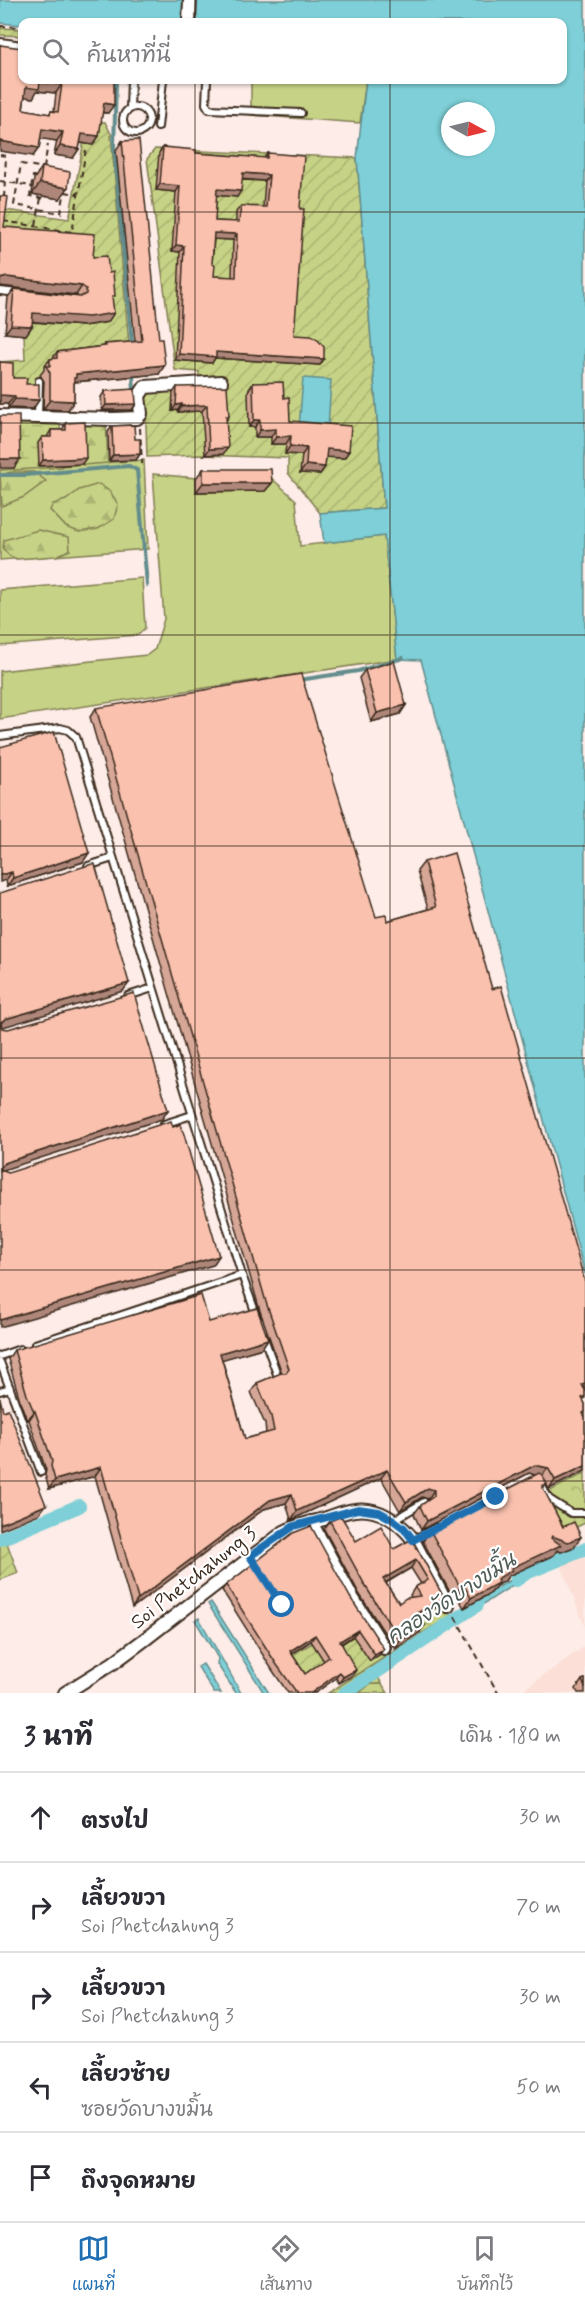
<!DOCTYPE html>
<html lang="th">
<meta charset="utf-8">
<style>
body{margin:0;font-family:Mynerve,"Playpen Sans Thai",sans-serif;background:#f2f2f3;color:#2b2b33}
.compass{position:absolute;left:441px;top:102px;width:54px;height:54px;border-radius:50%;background:#fff;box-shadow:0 2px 4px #0004;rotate:97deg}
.stop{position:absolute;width:18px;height:18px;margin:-14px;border:4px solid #1f6fb2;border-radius:50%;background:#fff}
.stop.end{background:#1f6fb2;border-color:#fff;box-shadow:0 2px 6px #0008}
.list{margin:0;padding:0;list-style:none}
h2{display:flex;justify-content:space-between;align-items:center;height:78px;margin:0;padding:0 24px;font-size:26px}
h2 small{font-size:20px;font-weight:400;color:#7c7c81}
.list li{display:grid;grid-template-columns:39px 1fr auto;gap:18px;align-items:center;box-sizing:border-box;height:90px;padding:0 24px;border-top:2px solid #e1e1e2}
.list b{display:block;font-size:22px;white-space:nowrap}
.list p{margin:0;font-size:20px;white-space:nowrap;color:#7c7c81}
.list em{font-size:20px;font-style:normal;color:#7c7c81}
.icon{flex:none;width:33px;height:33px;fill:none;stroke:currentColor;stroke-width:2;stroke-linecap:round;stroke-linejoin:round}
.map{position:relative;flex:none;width:585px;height:1693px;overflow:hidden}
.search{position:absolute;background:#fff;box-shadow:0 2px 4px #0004;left:18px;right:18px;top:18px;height:66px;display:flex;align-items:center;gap:15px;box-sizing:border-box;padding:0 21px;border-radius:12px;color:#7c7c81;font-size:22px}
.sheet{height:528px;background:#fff}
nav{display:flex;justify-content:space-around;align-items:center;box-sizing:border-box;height:84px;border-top:2px solid #e1e1e2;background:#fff;font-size:16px;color:#7c7c81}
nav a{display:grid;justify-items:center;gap:3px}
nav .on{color:#1f6fb2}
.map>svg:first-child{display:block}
</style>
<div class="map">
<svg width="585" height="1693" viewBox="0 0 585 1693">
<defs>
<pattern id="forest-firs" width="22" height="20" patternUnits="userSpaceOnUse" patternTransform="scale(1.5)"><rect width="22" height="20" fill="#c6d285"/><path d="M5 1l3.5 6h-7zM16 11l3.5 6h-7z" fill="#abb472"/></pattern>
<pattern id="wetland-marsh" width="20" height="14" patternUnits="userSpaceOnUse" patternTransform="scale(1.5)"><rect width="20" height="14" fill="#c6d285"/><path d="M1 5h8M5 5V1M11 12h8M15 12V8" fill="none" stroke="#abb472"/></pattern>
<pattern id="park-crowns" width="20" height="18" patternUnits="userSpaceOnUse" patternTransform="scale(1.5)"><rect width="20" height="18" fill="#c6d285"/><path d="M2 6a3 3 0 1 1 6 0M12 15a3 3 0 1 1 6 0" fill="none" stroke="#abb472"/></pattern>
<pattern id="garden-furrows" width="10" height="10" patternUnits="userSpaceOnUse" patternTransform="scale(1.5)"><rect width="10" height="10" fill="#c6d285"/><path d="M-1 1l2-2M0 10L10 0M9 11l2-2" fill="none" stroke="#abb472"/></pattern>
</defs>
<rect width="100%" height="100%" fill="#fdece7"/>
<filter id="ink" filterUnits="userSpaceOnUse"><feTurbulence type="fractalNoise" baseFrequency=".0167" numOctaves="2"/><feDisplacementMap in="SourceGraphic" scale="12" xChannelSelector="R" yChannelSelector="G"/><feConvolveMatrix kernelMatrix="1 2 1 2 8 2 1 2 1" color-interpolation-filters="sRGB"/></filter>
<g filter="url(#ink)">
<g fill="#fcdfd6">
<polygon points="585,1552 585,1627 562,1567 570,1557"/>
<polygon points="585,1646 585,1693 519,1693"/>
</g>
<g fill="#c6d285" stroke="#807e52" stroke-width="1.5">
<polygon points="251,80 366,80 360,123 251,115"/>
<polygon points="144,460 148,549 0,560 0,470"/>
<polygon points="153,474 196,478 197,492 268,475 296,500 300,546 384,536 397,659 0,719 0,671 147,655 155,649 164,619"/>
<polygon points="142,578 145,628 138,635 0,646 0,590"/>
<polygon points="370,1684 382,1684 388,1693 359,1693"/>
</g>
<g fill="url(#forest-firs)" stroke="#807e52" stroke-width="1.5">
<polygon points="81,420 106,421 108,463 83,465"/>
<polygon points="11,472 34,472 46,481 24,497 2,506 0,475"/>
<polygon points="99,484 109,491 118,504 114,519 98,529 79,532 66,527 50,510 53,504 66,500 79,490"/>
<polygon points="38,530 69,537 70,550 56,556 17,559 10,556 3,549 4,540"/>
</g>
<g fill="url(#wetland-marsh)" stroke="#807e52" stroke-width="1.5">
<polygon points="13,419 60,420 62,467 14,470"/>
<polygon points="461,1609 465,1616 376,1674 382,1684 370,1684 359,1693 328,1693"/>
</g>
<g fill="url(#park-crowns)" stroke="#807e52" stroke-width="1.5">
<polygon points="585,1473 585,1523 556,1537 536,1498"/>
<polygon points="444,1603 451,1616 421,1634 414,1622"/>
</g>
<g fill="url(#garden-furrows)" stroke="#807e52" stroke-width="1.5">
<polygon points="0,28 22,29 22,36 0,35"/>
<polygon points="88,120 105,122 111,134 129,345 46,395 2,395 0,362 25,360 24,335 41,238 0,234 6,210 69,219"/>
<polygon points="155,149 357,158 384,508 320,513 288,473 288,458 202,455 147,457 145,394 147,392 198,388 199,391 199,372 175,370 147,159"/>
<polygon points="7,1543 18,1573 0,1580 0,1545"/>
<polygon points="368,1628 386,1657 350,1679 339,1663 299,1685 283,1660 314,1642 323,1655"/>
</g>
<g fill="#7ecfd7" stroke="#638d8d" stroke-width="1.5" fill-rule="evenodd">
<path d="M0,0H585V1274L421,660L397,659L384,536L324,543L320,513L384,508L357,158L366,80H562V22H22V25L0,23ZM450,111H486V147H450Z"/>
<polygon points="303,378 331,380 328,429 299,428"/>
<polygon points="530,1567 532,1573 465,1616 462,1611"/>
<polygon points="211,1602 269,1693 264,1693 208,1604"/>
<polygon points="199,1618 241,1693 236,1693 217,1664 218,1658 195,1620"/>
<polygon points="203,1664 221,1693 214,1693 198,1667"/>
</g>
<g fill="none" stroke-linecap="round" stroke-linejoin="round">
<g stroke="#638d8d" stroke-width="4">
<polyline points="116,80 114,147 132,344"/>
<polyline points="133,373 134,392"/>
<polyline points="0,475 25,475 129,466 137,470 147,585"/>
<polyline points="299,680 358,671 403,658"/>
</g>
<g stroke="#7ecfd7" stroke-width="14">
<polyline points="0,1539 79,1506"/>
<polyline points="516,1580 526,1573 585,1549"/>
<polyline points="345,1693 477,1605"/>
</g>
<defs>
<g id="lane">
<polyline points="207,80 206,104 209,109 301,113"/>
<circle cx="136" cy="120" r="13"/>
<polyline points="130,109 131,80"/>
<polyline points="158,127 163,80"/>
<polyline points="0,291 18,293"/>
<polyline points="38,417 39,381"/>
<polyline points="0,736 60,728 68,730 76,737 242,1275 35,1344"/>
<polyline points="88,866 113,858"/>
<polyline points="128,996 153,988"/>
<polyline points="164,1124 192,1115"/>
<polyline points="242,1275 257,1317"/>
<polyline points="263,1335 278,1377"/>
<polyline points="0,1356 20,1349"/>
<polyline points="0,1362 41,1472"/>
<polyline points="0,1391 10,1388"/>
<polyline points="540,1483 549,1499 571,1513 585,1513"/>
<polyline points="394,1520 424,1502"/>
<polyline points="413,1540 436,1528"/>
</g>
<g id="street">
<polyline points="189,22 190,0"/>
<polyline points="0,45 22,48"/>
<polyline points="0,416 113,419 137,418 141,414 139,396 145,387 221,382"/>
<polyline points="311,1522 353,1599 384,1648"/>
<path d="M65,1693L113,1663L144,1640L284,1532C297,1525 310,1523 324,1519C334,1516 344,1511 355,1510C378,1507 398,1521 412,1538L448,1606"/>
</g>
</defs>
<use href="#lane" stroke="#3b2a1e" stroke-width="10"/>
<use href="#street" stroke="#3b2a1e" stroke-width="16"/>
<g stroke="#3b2a1e" stroke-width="2" stroke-dasharray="6 4.5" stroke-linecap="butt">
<polyline points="0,26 22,27"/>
<polyline points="0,155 6,156 4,199"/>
<polygon points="21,164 68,172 61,213 14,205"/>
<polyline points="44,168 48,144"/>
<polyline points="37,177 33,176 30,196 46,199"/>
<polyline points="0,181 31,186"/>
<polyline points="65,192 78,194"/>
<polyline points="3,221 72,232 86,149"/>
<polyline points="36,225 41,198"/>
<polyline points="140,428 142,464"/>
<polyline points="455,1617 498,1693"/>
</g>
<use href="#lane" stroke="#fff" stroke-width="6"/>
<use href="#street" stroke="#fff" stroke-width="12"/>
</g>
<g fill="#d6a696" stroke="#3b2a1e" stroke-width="1.5" fill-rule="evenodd">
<path d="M0,45L114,80L108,113H102L99,136L93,145L80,143L79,149L73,158L54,155L57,141L41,138L39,148L33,156ZM37,91L56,93L54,111H51L49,114L23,109L25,96L33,98Z"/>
<polygon points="122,141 159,374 74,382 74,401 68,410 43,409 44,381 40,375 44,370 44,367 50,359 52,359 57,352 104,346 105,344 135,342 116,150"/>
<path d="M163,147L196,153L264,158L268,153L300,209L294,335L324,359L320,365L215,358L212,363L175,360L180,252L172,251L176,192L156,190L159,153ZM242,180L265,181L263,207L241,206L236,212V222L215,221L216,195L237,197ZM214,239L233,240L232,277L214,276L212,264Z"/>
<polygon points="42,167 60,199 32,194 34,179"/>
<polygon points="0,196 4,227 93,257 109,273 112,299 108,322 83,326 32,322 32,326 26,335 5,333 8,297 14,289 78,296 76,295 0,286"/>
<polygon points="0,362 13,378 26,384 39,400 33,409 8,408 8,404 0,404"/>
<polygon points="253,383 284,398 290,421 349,451 344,458 326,457 325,467 320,474 300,473 302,455 285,454 286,444 271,444 271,437 255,437 255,427 249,427 248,391"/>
<polygon points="177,387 229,416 226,421 223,454 205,455 202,411 178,412 178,410 172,411 173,393"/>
<polygon points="105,391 136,404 132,410 102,410 101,397"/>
<polygon points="66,423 82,464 39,466 38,443 42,437 47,437 51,430 62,430"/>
<polygon points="112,426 135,439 140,454 136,460 109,461 108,432"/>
<polygon points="203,469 272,483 265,491 196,492 196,478"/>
<polygon points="365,670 406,705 400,714 371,722 359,678"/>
<polygon points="96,708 376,917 387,921 428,909 417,871 424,862 492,989 585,1282 585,1398 583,1400 585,1404 585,1471 549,1489 546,1484 543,1489 574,1547 561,1552 557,1550 554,1555 508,1576 505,1581 496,1586 491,1593 464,1608 457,1595 453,1598 423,1541 430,1530 535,1475 529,1473 421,1530 414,1514 420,1506 428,1500 428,1499 422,1497 400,1511 381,1478 291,1520 286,1503 264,1509 132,1608 95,1476 49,1489 45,1475 46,1470 29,1420 27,1420 21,1404 8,1359 14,1350 209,1322 262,1348 222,1359 245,1439 266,1433 265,1424 251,1392 257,1383 282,1373 260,1311 90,717"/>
<polygon points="0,747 83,862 7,886 6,880"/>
<path d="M330,1521L356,1541L394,1549L412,1539L444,1598L438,1606L420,1616L425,1625L419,1633L395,1649L360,1595L324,1529ZM411,1568L421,1584L415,1587L410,1595L411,1597L399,1603L386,1583Z"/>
<path d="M311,1526L379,1655L370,1661L353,1636L342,1644L352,1676L339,1683L336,1678L315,1693H288L273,1671L222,1590L226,1585ZM311,1641L324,1661L305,1674L292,1654Z"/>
<polygon points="585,1679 585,1693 578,1693 576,1689 582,1680"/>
</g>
<g fill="#ae877a" stroke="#3b2a1e" stroke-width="1.5">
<polygon points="40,82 62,84 56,93 37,91 33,98 20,96 26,87"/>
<polygon points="104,103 114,105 108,113 98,112"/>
<polygon points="42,129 63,132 57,141 36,138"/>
<polygon points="82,134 99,136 93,145 76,142"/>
<polygon points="0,141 39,148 33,156 0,151"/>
<polygon points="60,146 79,149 73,158 54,155"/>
<polygon points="243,173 269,175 265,181 238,179"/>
<polygon points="40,183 68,188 60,199 32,194"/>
<polygon points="160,184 180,186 176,192 156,190"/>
<polygon points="217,189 241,191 237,197 213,195"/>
<polygon points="214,233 237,234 233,240 210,239"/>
<polygon points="176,245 184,246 180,252 172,251"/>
<polygon points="7,277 82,286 76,295 0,286 0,279"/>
<polygon points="33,313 114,313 108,322 83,326 27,321"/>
<polygon points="11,325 32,326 26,335 5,333"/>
<polygon points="216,352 324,359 320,365 215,358 212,363 175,360 179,354"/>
<polygon points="165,365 159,374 73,382 70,387 76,374"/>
<polygon points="0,395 15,396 8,404 0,404"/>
<polygon points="15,399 39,400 33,409 8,408"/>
<polygon points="50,400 74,401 68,410 43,409"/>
<polygon points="136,404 132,410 102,410 106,405"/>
<polygon points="182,404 178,410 172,411 176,405"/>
<polygon points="207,405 202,411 178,412 182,406"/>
<polygon points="254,420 260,420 255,427 249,427"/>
<polygon points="276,429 271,437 255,437 260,430"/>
<polygon points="291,436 286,444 271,444 276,437"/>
<polygon points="290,446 307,448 302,455 285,454"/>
<polygon points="228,448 223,454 205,455 209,449"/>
<polygon points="327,449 349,451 344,458 321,457"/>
<polygon points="140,454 136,460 109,461 113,455"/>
<polygon points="86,458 82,464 39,466 43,460"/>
<polygon points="0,459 20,459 14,468 0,468"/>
<polygon points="306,465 325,467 320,474 300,473"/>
<polygon points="203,483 272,483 265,491 196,492"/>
<polygon points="406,705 400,714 371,722 377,713"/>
<polygon points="89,853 83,862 7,886 13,878"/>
<polygon points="12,872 6,880 0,882 0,875"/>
<polygon points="129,983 123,991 0,1028 0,1024 5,1019"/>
<polygon points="168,1110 162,1119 0,1171 0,1168 4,1163"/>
<polygon points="219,1256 213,1265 0,1327 0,1320"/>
<polygon points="268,1339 262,1348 214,1362 220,1353"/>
<polygon points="35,1411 29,1420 27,1420 34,1412"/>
<polygon points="535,1465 548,1468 541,1477 529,1473 421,1530 427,1521"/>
<polygon points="585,1466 585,1471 549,1489 555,1480"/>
<polygon points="101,1467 95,1476 49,1489 55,1480"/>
<polygon points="387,1470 381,1478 291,1520 297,1511"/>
<polygon points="428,1488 434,1490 428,1499 422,1497 400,1511 406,1502"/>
<polygon points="292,1494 286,1503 264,1509 132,1608 138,1599 270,1500"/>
<polygon points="46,1505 39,1514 0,1530 0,1524"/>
<polygon points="552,1536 581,1537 574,1547 561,1552 557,1550 554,1555 508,1576 505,1581 496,1586 491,1593 464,1608 471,1598 497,1579 511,1568 545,1546"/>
<polygon points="416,1560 411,1568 378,1587 383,1579"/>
<polygon points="464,1585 457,1595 453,1598 460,1587"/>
<polygon points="444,1598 438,1606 412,1621 417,1613"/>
<polygon points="425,1625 419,1633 395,1649 400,1641"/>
<polygon points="358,1630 353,1636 336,1647 340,1641"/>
<polygon points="315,1635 311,1641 286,1657 290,1651"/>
<polygon points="384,1649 379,1655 370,1661 375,1655"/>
<polygon points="356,1670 352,1676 339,1683 343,1677"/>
<polygon points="340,1672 336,1678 315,1693 311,1693"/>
</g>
<g fill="#f9c1ae" stroke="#3b2a1e" stroke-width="1.5" fill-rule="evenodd">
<path d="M0,45L22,48V80H114V105L104,103L99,136L82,134L79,149L60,146L63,132L42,129L39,148L0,141ZM40,82L62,84L58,112L51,111L50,114L23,109L26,87L39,89Z"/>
<polygon points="139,140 159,339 162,339 165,365 76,374 76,378 74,378 74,401 50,400 50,373 46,366 50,366 50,359 57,358 57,352 106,346 105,344 142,341 122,141"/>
<path d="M163,147L196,150V153L267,158L268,153L304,156L300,209H304L294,335L310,336L318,340L324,347V359L216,352V357L179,354L184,246L176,245L180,186L160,184ZM243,173L269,175L266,207L241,206L239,222L215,221L217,189L241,191ZM214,233L237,234L236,277L214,276L215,265L212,264Z"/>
<polygon points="42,167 70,172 68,188 40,183"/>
<polygon points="0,196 8,197 4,227 95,234 93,257 107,256 109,273 113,272 115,296 112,296 114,313 89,317 33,313 32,326 11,325 14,289 80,297 86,294 86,289 82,286 7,277 0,279"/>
<polygon points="0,362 13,363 13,378 27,378 26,384 39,384 39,400 15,399 15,396 0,395"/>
<polygon points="283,382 284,398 289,397 290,421 351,426 349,451 327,449 325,467 306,465 307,448 290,446 291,436 276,437 276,429 260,430 260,420 254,420 253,383"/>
<polygon points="227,386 229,416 226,416 228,448 209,449 207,405 182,406 182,404 176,405 177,387"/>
<polygon points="135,389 136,404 106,405 105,391"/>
<polygon points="0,416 19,416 20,459 0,459"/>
<polygon points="85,422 86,458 43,460 42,437 51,437 51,430 66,430 66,423"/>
<polygon points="134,425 135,439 140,439 140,454 113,455 112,426"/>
<polygon points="203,469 271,469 272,483 203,483"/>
<polygon points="394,661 406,705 377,713 365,670"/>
<polygon points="301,674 376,917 386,915 387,921 436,907 424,862 454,853 492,989 501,986 585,1282 585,1384 582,1385 585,1390 585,1396 582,1398 585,1404 585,1412 583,1413 585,1417 585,1466 555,1480 548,1468 535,1465 427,1521 420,1506 434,1496 434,1490 428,1488 406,1502 387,1470 297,1511 292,1494 270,1500 138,1599 101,1467 55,1480 51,1466 52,1461 35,1411 34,1412 27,1395 14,1350 201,1295 209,1322 257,1308 268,1339 220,1353 245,1439 274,1431 271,1416 257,1383 281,1373 286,1373 289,1369 266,1302 96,708"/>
<polygon points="54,732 89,853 13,878 12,872 0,875 0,747"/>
<polygon points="92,864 95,864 129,983 5,1019 1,1022 2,1028 8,1029 134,993 168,1110 4,1163 1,1167 1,1170 8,1173 171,1121 173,1127 181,1124 219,1256 0,1320 0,893"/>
<polygon points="0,1398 3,1411 8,1409 46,1505 0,1524"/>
<polygon points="539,1473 542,1475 547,1484 542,1486 563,1527 574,1522 581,1537 568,1542 552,1536 551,1538 561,1545 511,1568 512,1570 497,1579 498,1583 471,1598 464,1585 460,1587 430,1530"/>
<path d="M341,1516L356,1541L381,1526L394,1549L412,1539L444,1598L417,1613L425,1625L400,1641L366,1587L330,1521ZM416,1560L428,1580L415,1587L420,1596L406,1598L399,1603L383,1579Z"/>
<path d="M311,1526L350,1597L384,1649L375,1655L358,1630L340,1641L356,1670L343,1677L340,1672L311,1693H297L277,1665L226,1585L293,1533ZM315,1635L329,1657L305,1674L290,1651Z"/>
<polygon points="585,1679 585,1688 582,1680"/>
</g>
</g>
<g fill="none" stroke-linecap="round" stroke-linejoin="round" filter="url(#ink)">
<polyline stroke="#1f6fb2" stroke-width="8" points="282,1605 250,1556 294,1526 358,1509 379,1512 392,1519 404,1528 413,1540 496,1497"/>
</g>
<path fill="none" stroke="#3b2a1e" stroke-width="1.5" stroke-opacity="0.55" d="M195,0V22M390,0V22M195,80V1693M390,80V1693M0,212H585M0,423H585M0,635H585M0,846H585M0,1058H585M0,1270H585M0,1481H585"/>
<g text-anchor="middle" stroke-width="4.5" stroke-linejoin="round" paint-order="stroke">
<g font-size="20" fill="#3b2a1e" stroke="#fff">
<text transform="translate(193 1577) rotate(-38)" y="7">Soi Phetchahung 3</text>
</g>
<g font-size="21" font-style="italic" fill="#4f5c56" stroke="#fff">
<text transform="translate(451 1598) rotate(-33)" y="7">คลองวัดบางขมิ้น</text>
</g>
</g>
</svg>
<svg class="compass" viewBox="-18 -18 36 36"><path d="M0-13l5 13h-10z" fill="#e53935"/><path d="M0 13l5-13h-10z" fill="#7c7c81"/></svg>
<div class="stop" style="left:282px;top:1605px"></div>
<div class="stop end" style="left:496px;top:1497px"></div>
<div class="search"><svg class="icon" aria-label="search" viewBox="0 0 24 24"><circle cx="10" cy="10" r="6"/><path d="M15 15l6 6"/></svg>ค้นหาที่นี่</div>
</div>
<section class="sheet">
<h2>3 นาที<small>เดิน · 180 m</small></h2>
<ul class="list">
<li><svg class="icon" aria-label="ahead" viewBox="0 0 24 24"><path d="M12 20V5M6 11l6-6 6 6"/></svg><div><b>ตรงไป</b></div><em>30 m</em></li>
<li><svg class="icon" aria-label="right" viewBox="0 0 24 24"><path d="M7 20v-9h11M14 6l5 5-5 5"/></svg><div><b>เลี้ยวขวา</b><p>Soi Phetchahung 3</p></div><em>70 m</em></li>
<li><svg class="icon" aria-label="right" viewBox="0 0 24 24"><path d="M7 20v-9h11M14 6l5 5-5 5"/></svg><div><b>เลี้ยวขวา</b><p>Soi Phetchahung 3</p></div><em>30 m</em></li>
<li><svg class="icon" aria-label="left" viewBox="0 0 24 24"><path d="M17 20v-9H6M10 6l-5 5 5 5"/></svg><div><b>เลี้ยวซ้าย</b><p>ซอยวัดบางขมิ้น</p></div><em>50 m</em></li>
<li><svg class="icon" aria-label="arrive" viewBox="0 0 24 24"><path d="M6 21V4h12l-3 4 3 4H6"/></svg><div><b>ถึงจุดหมาย</b></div></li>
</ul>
</section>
<nav>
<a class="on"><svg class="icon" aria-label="map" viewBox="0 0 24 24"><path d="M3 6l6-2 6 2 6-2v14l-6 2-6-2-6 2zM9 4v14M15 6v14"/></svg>แผนที่</a>
<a><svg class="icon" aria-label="directions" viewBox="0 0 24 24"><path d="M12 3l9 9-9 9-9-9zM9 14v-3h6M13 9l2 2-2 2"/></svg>เส้นทาง</a>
<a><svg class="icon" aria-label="saved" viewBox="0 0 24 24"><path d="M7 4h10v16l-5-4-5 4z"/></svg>บันทึกไว้</a>
</nav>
